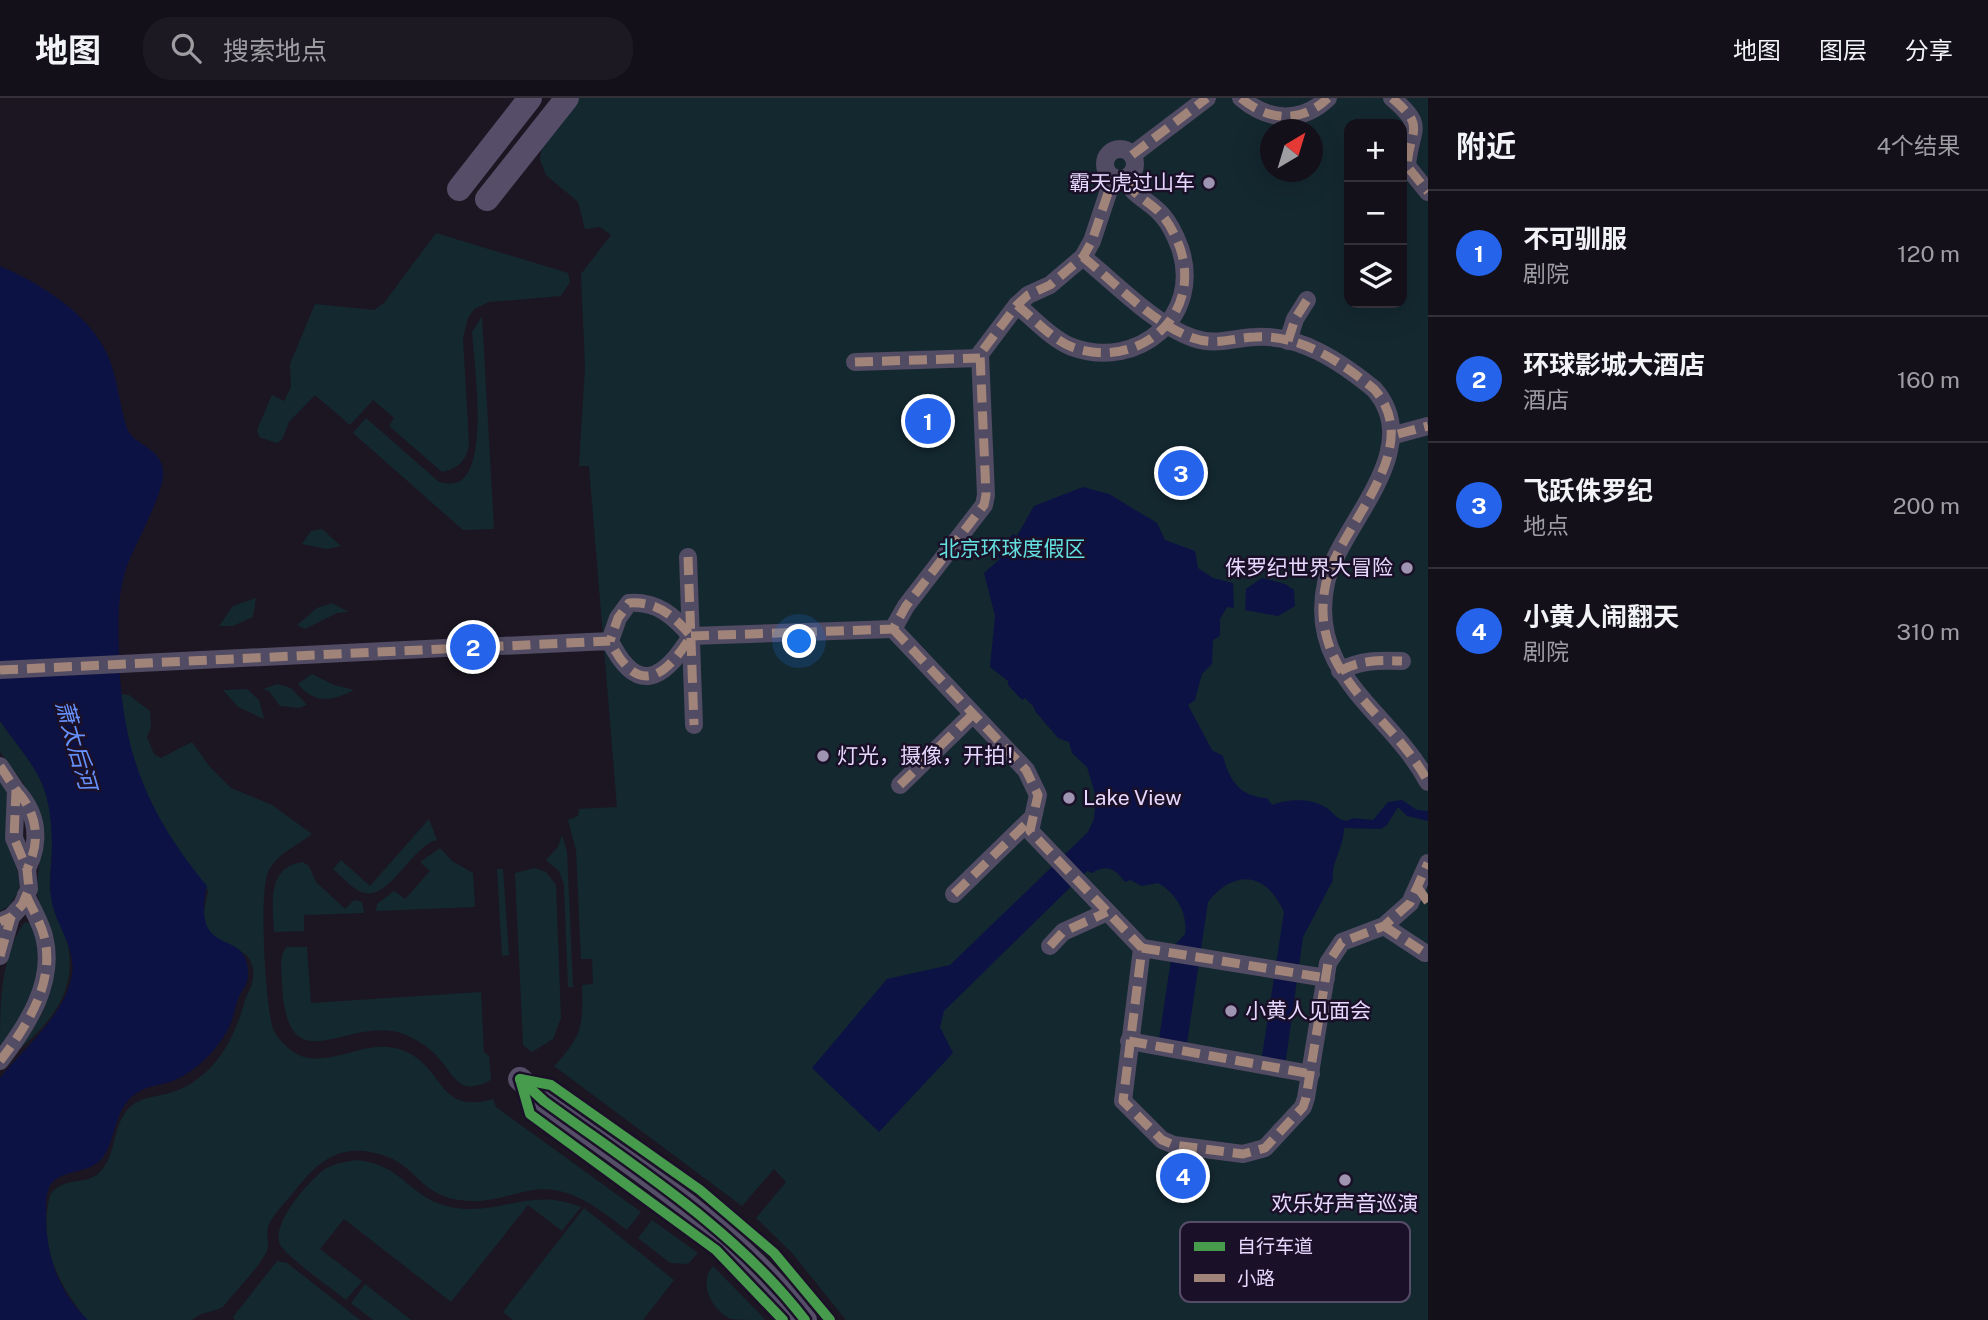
<!DOCTYPE html>
<html lang="zh">
<meta charset="utf-8">
<style>
body{margin:0;font-family:"Public Sans","Noto Sans SC",sans-serif;background:#1d1923;color:#f1f3f6}
.controls{position:absolute;right:21px;top:21px;display:grid;overflow:hidden;border-radius:14px;box-shadow:0 7px 28px #0002}
.controls button{width:63px;height:63px;display:grid;place-items:center;padding:0;border:0;border-bottom:2px solid #333039;background:#14101a;color:#f1f3f6;font:35px sans-serif}
.compass{position:absolute;left:1260px;top:21px;width:63px;height:63px;border-radius:50%;background:#14101a;box-shadow:0 7px 28px #0002;rotate:38deg}
.you{position:absolute;left:800px;top:544px;width:24px;height:24px;margin:-18px;border:5px solid #fff;border-radius:50%;background:#1a73e8;box-shadow:0 0 0 10px #1a73e833}
.badge{display:grid;place-items:center;width:46px;height:46px;border-radius:50%;background:#2563eb;color:#fff;font-size:23px;font-weight:700}
.pin{position:absolute;translate:-50% -50%;border:4px solid #fff;box-shadow:0 2px 7px #0006}
.list{margin:0;padding:0;list-style:none}
h2{display:flex;justify-content:space-between;align-items:center;height:91px;margin:0;padding:0 28px;font-size:30px}
h2 small{font-size:23px;font-weight:400;color:#9d9da2}
.list li{display:grid;grid-template-columns:46px 1fr auto;gap:21px;align-items:center;box-sizing:border-box;height:126px;padding:0 28px;border-top:2px solid #333039}
.list b{display:block;font-size:26px;white-space:nowrap}
.list p{margin:0;font-size:23px;white-space:nowrap;color:#9d9da2}
.list em{font-size:23px;font-style:normal;color:#9d9da2}
.icon{flex:none;width:38px;height:38px;fill:none;stroke:currentColor;stroke-width:2;stroke-linecap:round;stroke-linejoin:round}
.map{position:relative;flex:none;width:1428px;height:1222px;overflow:hidden}
header{display:flex;align-items:center;gap:42px;box-sizing:border-box;height:98px;padding:0 35px;background:#14101a;border-bottom:2px solid #333039}
header strong{font-size:33px}
nav{display:flex;gap:38px;margin-inline-start:auto;font-size:24px}
.search{width:490px;height:63px;background:#1d1923;display:flex;align-items:center;gap:18px;box-sizing:border-box;padding:0 24px;border-radius:28px;color:#9d9da2;font-size:26px}
main{display:flex}
aside{flex:1;background:#14101a}
.map>svg:first-child{display:block}
</style>
<header>
<strong>地图</strong>
<div class="search"><svg class="icon" aria-label="search" viewBox="0 0 24 24"><circle cx="10" cy="10" r="6"/><path d="M15 15l6 6"/></svg>搜索地点</div>
<nav><a>地图</a><a>图层</a><a>分享</a></nav>
</header>
<main>
<div class="map">
<svg width="1428" height="1222" viewBox="0 0 1428 1222">
<rect width="100%" height="100%" fill="#1b1622"/>
<g fill="#142830" fill-rule="evenodd">
<path d="M579,0H1428V1222H846L792,1155L756,1120L786,1084L774,1071L742,1108L554,968C583,938 583,927 582,887L593,886L592,861H581L576,752L568,722L578,718L579,711L617,709L589,368H579L585,269L581,176L611,137L600,129L585,131L578,104L546,77L540,62L542,47ZM1349,26H1402V205H1349ZM1270,32H1312V74H1270Z"/>
<path d="M436,135L568,175L570,184L561,198L489,204L474,211L468,220L463,240L469,346C467,362 458,371 442,374L389,328L394,320L373,302L350,327L315,297L289,324L282,342L276,345L259,339L257,332L272,297L284,303L291,289L290,266L315,206L374,212L384,205Z"/>
<path d="M482,218L494,431L463,432L353,335L366,320L439,384C446,385 454,387 460,383C489,365 474,265 472,234Z"/>
<polygon points="322,431 341,448 327,451 302,446 311,433"/>
<polygon points="256,500 253,519 233,528 219,528 233,508"/>
<polygon points="332,505 349,514 337,515 305,531 297,527 317,510"/>
<path d="M312,576L334,587L354,592C332,603 315,607 298,586Z"/>
<polygon points="277,586 291,590 307,607 299,610 280,608 269,593 263,591"/>
<polygon points="247,591 259,602 264,621 238,609 223,592"/>
<path d="M119,596L129,597L150,613L151,629L147,639L154,656L161,660L192,644L210,669L231,690L272,707L312,736C297,748 277,755 268,774C259,794 265,913 274,933C280,944 290,953 301,958C336,970 372,934 411,956C446,977 440,1016 493,1001L496,1009L641,1114L627,1132C597,1110 568,1084 528,1093C508,1097 490,1104 470,1103C422,1101 420,1072 388,1059C343,1042 319,1061 293,1095C285,1104 276,1114 270,1124C264,1133 271,1146 266,1155C255,1174 236,1192 223,1209C212,1215 202,1213 192,1222H87C57,1185 38,1146 50,1097C64,1077 87,1089 101,1073C117,1055 112,1028 129,1010C141,998 158,999 173,994C213,980 233,944 244,906C245,899 250,893 252,886C261,845 220,852 208,835C200,823 206,806 208,793L159,726L130,657Z"/>
<path d="M0,623C35,672 53,684 52,748C52,763 49,777 50,791C52,807 59,817 64,832C82,887 56,921 15,955L42,916L50,882L46,830L36,792L41,753L24,686L0,654Z"/>
<polygon points="0,683 8,691 12,753 19,778 19,793 9,808 0,813"/>
<path d="M429,721L437,742C409,749 388,808 359,793C350,788 341,778 333,771L341,762L370,788Z"/>
<polygon points="562,737 567,753 573,889 568,889 564,787 559,773 546,762 558,749"/>
<polygon points="440,750 452,763 473,775 475,809 376,813 377,806 394,793 405,801 430,773 420,764"/>
<path d="M303,764L309,768L316,784L345,811L354,802L362,804L364,815L304,817V833L274,834C273,806 266,769 303,764Z"/>
<polygon points="535,770 546,774 556,787 561,920 553,941 532,954 523,947 515,775"/>
<polygon points="497,771 503,771 509,857 502,858"/>
<path d="M25,824L32,826C53,875 25,911 0,951C0,909 0,857 25,824Z"/>
<path d="M287,849H307L311,905L481,894L484,954L489,958L491,982C458,999 456,979 437,958C428,948 417,942 406,937C349,913 287,993 282,885C282,873 278,858 287,849Z"/>
<path d="M356,1062C403,1066 409,1100 450,1109C500,1119 529,1088 581,1109L562,1133L528,1107L451,1204L344,1121L320,1151L362,1183L346,1202C334,1192 285,1158 280,1146C271,1126 308,1083 325,1071C335,1065 345,1064 356,1062Z"/>
<polygon points="584,1110 674,1182 643,1222 513,1222 503,1214"/>
<polygon points="652,1122 698,1155 688,1166 670,1165 638,1140"/>
<polygon points="277,1163 287,1165 360,1222 235,1222 233,1219"/>
<path d="M713,1168L759,1215L765,1222C755,1222 739,1222 730,1221C711,1210 698,1186 713,1168Z"/>
<polygon points="365,1186 411,1222 373,1222 351,1205"/>
</g>
<g fill="#0c1243">
<path d="M0,168C41,186 89,215 108,258C118,281 119,307 127,330C134,349 161,348 163,373C166,393 134,447 126,471C117,500 118,525 119,555C121,651 146,714 207,788C190,864 250,827 248,877C248,887 241,893 238,901C235,909 234,918 230,927C220,949 198,972 175,982C164,987 150,987 140,993C114,1008 118,1034 105,1056C92,1078 65,1069 51,1086C46,1093 46,1104 46,1112C45,1153 57,1193 88,1222H0V980C23,951 67,915 72,876C76,851 57,828 52,805C48,786 52,767 52,747C51,682 35,672 0,623Z"/>
<path d="M1083,389L1109,396L1157,425L1165,442L1195,453L1198,470L1213,480L1233,485L1234,510L1227,509L1220,521V538L1213,542L1212,566L1202,576L1195,602L1188,607L1212,652L1223,658C1229,682 1240,699 1267,700L1272,707C1288,701 1312,699 1328,711C1336,717 1336,721 1347,723L1353,720L1373,722L1388,704L1402,702L1417,712L1428,713V723L1407,718L1398,709L1387,727L1381,731L1344,730C1344,749 1330,767 1333,782L1303,839L1285,968L1261,965L1284,814C1267,775 1235,770 1208,804L1187,945L1159,941L1173,849L1185,836C1188,815 1176,795 1158,785L1142,788L1130,782L1125,784C1115,770 1106,766 1092,775L1087,773L944,913L940,929L953,955L879,1034L812,970L887,881L950,867L1088,734L1094,721L1096,699L1087,669L1072,655L1069,644L1058,640L1035,613L1034,609L1025,600L1022,602L1008,587V583L990,569L995,518L984,475L1000,461L997,457L1013,436L1017,438L1034,408Z"/>
<polygon points="1262,480 1285,486 1294,492 1295,508 1278,518 1245,512 1246,491"/>
</g>
<g fill="none" stroke-linecap="round" stroke-linejoin="round">
<polyline stroke="#393343" stroke-width="18" stroke-dasharray="18 9" stroke-linecap="butt" points="445,550 501,548"/>
<g stroke="#514b63" stroke-width="18">
<path d="M1241,0C1268,23 1301,26 1328,0"/>
<path d="M1392,0C1427,30 1410,29 1407,68L1428,94"/>
<circle cx="1120" cy="66" r="15"/>
<polyline points="1132,57 1207,0"/>
<path d="M1083,159C1115,185 1155,227 1193,240C1216,248 1232,240 1255,239C1300,236 1341,264 1374,291C1428,352 1339,427 1326,485C1306,577 1391,614 1428,684"/>
<path d="M1017,207C1033,220 1053,242 1072,249C1138,273 1203,218 1180,150C1176,139 1170,126 1162,117C1150,103 1133,98 1125,81"/>
<polyline points="1288,243 1295,221 1307,202"/>
<polyline points="855,264 980,260"/>
<polyline points="1398,336 1428,328"/>
<polyline points="688,459 694,627"/>
<polyline points="893,531 1026,672 1038,697 1030,733 1142,850 1123,1003 1162,1042 1174,1047 1243,1056 1265,1050 1303,1009 1306,1000 1328,865 1342,844 1384,828 1410,805 1428,765"/>
<polyline points="691,538 893,531 906,508 984,407 986,397 980,256 1017,207 1028,197 1050,187 1083,159 1092,143 1113,80"/>
<path d="M501,548L610,543C637,598 664,582 691,538C674,518 657,503 629,505L618,520L610,543"/>
<polyline points="0,572 445,550"/>
<path d="M1340,573C1360,562 1379,562 1402,563"/>
<polyline points="0,668 16,692 14,740 27,771 29,791 22,807 11,819 0,824"/>
<polyline points="900,687 973,616"/>
<path d="M16,692C38,716 41,743 27,771"/>
<polyline points="954,796 1030,722"/>
<polyline points="1384,828 1425,855"/>
<polyline points="1050,848 1063,834 1107,814"/>
<polyline points="1142,850 1326,880"/>
<polyline points="0,858 11,819"/>
<polyline points="1129,943 1311,976"/>
<path d="M0,963C27,928 56,884 44,838C40,823 32,811 26,797"/>
</g>
<g stroke="#564e69" stroke-width="24">
<polyline points="459,91 530,0"/>
<polyline points="487,101 567,0"/>
<path d="M520,981L544,1003C636,1070 735,1131 805,1222"/>
</g>
<g stroke="#a18479" stroke-width="9" stroke-dasharray="18 9" stroke-linecap="butt">
<path d="M1241,0C1268,23 1301,26 1328,0"/>
<path d="M1392,0C1427,30 1410,29 1407,68L1428,94"/>
<polyline points="1132,57 1207,0"/>
<path d="M1083,159C1115,185 1155,227 1193,240C1216,248 1232,240 1255,239C1300,236 1341,264 1374,291C1428,352 1339,427 1326,485C1306,577 1391,614 1428,684"/>
<path d="M1017,207C1033,220 1053,242 1072,249C1138,273 1203,218 1180,150C1176,139 1170,126 1162,117C1150,103 1133,98 1125,81"/>
<polyline points="1288,243 1295,221 1307,202"/>
<polyline points="855,264 980,260"/>
<polyline points="1398,336 1428,328"/>
<polyline points="688,459 694,627"/>
<polyline points="893,531 1026,672 1038,697 1030,733 1142,850 1123,1003 1162,1042 1174,1047 1243,1056 1265,1050 1303,1009 1306,1000 1328,865 1342,844 1384,828 1410,805 1428,765"/>
<polyline points="691,538 893,531 906,508 984,407 986,397 980,256 1017,207 1028,197 1050,187 1083,159 1092,143 1113,80"/>
<path d="M0,572L610,543C637,598 664,582 691,538C674,518 657,503 629,505L618,520L610,543"/>
<path d="M1340,573C1360,562 1379,562 1402,563"/>
<polyline points="0,668 16,692 14,740 27,771 29,791 22,807 11,819 0,824"/>
<polyline points="900,687 973,616"/>
<path d="M16,692C38,716 41,743 27,771"/>
<polyline points="1418,790 1428,804"/>
<polyline points="954,796 1030,722"/>
<polyline points="1384,828 1425,855"/>
<polyline points="1050,848 1063,834 1107,814"/>
<polyline points="1142,850 1326,880"/>
<polyline points="0,858 11,819"/>
<polyline points="1129,943 1311,976"/>
<path d="M0,963C27,928 56,884 44,838C40,823 32,811 26,797"/>
</g>
<defs>
<g id="cycleway">
<path d="M520,981L544,1003C636,1070 735,1131 805,1222"/>
<polyline points="783,1222 716,1152 530,1016 520,981 551,987 700,1092 774,1155 830,1222"/>
</g>
</defs>
<use href="#cycleway" stroke="#1a1028" stroke-width="15"/>
<use href="#cycleway" stroke="#469c4c" stroke-width="10"/>
</g>
<g fill="#9f94b1" stroke="#1a1028" stroke-width="2.5">
<circle cx="1209" cy="85" r="7"/>
<circle cx="1407" cy="470" r="7"/>
<circle cx="823" cy="658" r="7"/>
<circle cx="1069" cy="700" r="7"/>
<circle cx="1231" cy="913" r="7"/>
<circle cx="1345" cy="1082" r="7"/>
</g>
<g text-anchor="middle" stroke-width="5" stroke-linejoin="round" paint-order="stroke">
<g font-size="21" fill="#e6d8fe" stroke="#1a1028" text-anchor="start">
<text x="1195" y="92" text-anchor="end">霸天虎过山车</text>
<text x="1393" y="477" text-anchor="end">侏罗纪世界大冒险</text>
<text x="837" y="665">灯光，摄像，开拍！</text>
<text x="1083" y="707">Lake View</text>
<text x="1245" y="920">小黄人见面会</text>
<text x="1345" y="1113" text-anchor="middle">欢乐好声音巡演</text>
</g>
<g font-size="21" fill="#63dfdf" stroke="#1a1028">
<text x="1012" y="458">北京环球度假区</text>
</g>
<g font-size="23" font-style="italic" fill="#6792fd" stroke="#1a1028">
<text transform="translate(76 647) rotate(74)" y="8">萧太后河</text>
</g>
</g>
<rect x="1180" y="1124" width="230" height="80" rx="10" fill="#1a1028" stroke="#574c68" stroke-width="2"/>
<rect x="1194" y="1144" width="31" height="9" fill="#469c4c"/>
<rect x="1194" y="1176" width="31" height="8" fill="#a18479"/>
<g font-size="19" fill="#e6d8fe">
<text x="1237" y="1155">自行车道</text>
<text x="1237" y="1187">小路</text>
</g>
</svg>
<div class="controls">
<button>+</button>
<button>−</button>
<button><svg class="icon" aria-label="layers" viewBox="0 0 24 24"><path d="M12 4l9 5-9 5-9-5zM3 14l9 5 9-5"/></svg></button>
</div>
<svg class="compass" viewBox="-18 -18 36 36"><path d="M0-13l5 13h-10z" fill="#e53935"/><path d="M0 13l5-13h-10z" fill="#9d9da2"/></svg>
<div class="you"></div>
<div class="pin badge" style="left:928px;top:323px">1</div>
<div class="pin badge" style="left:473px;top:549px">2</div>
<div class="pin badge" style="left:1181px;top:375px">3</div>
<div class="pin badge" style="left:1183px;top:1078px">4</div>
</div>
<aside>
<h2>附近<small>4个结果</small></h2>
<ul class="list">
<li><span class="badge">1</span><div><b>不可驯服</b><p>剧院</p></div><em>120 m</em></li>
<li><span class="badge">2</span><div><b>环球影城大酒店</b><p>酒店</p></div><em>160 m</em></li>
<li><span class="badge">3</span><div><b>飞跃侏罗纪</b><p>地点</p></div><em>200 m</em></li>
<li><span class="badge">4</span><div><b>小黄人闹翻天</b><p>剧院</p></div><em>310 m</em></li>
</ul>
</aside>
</main>
